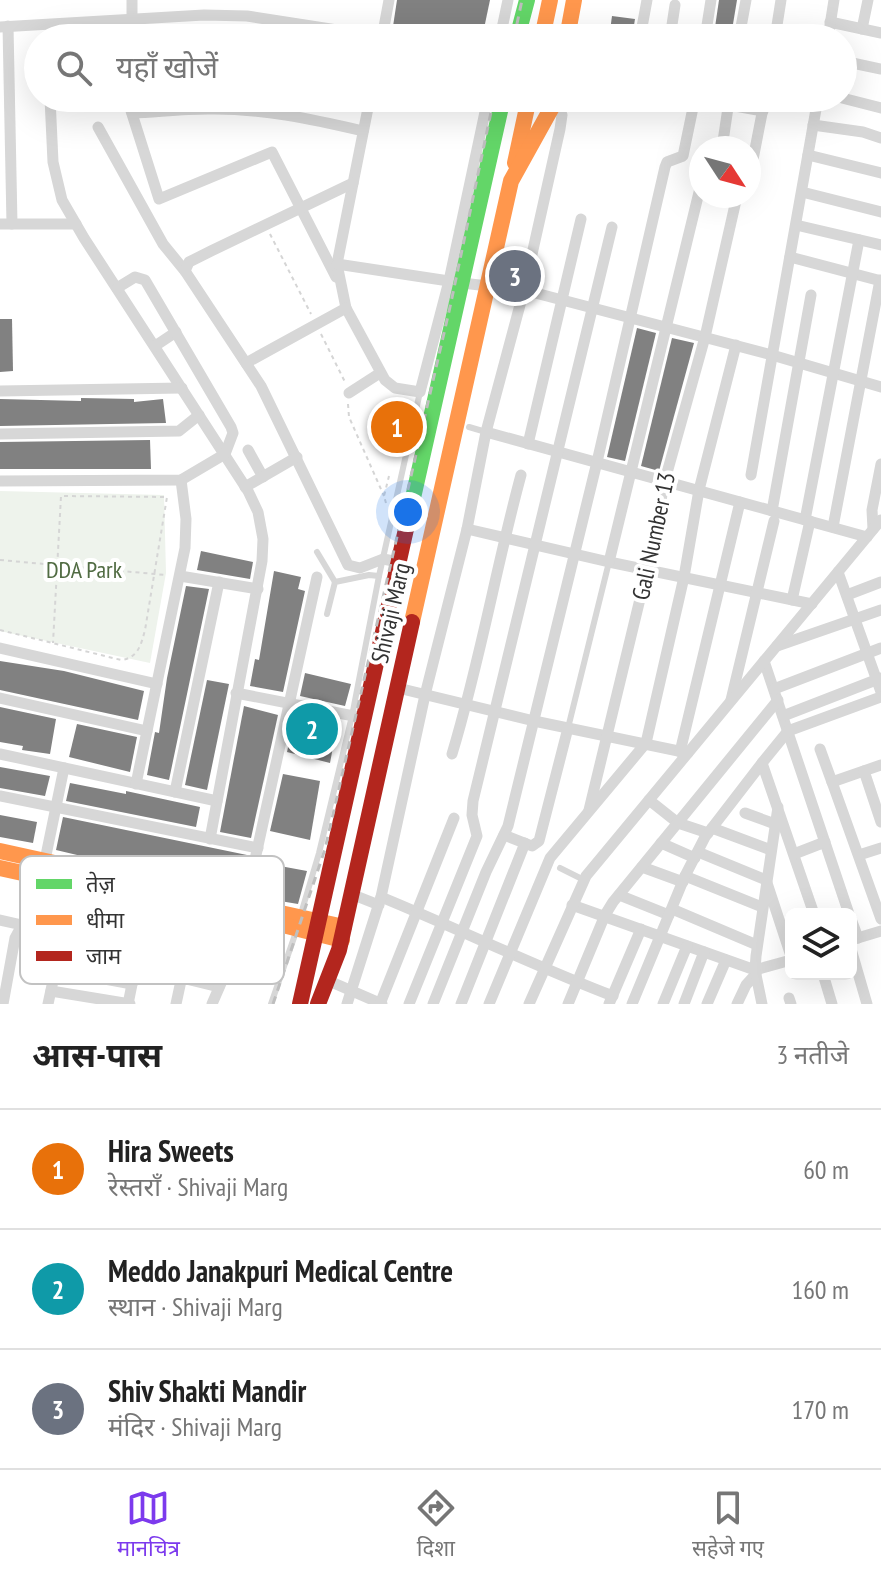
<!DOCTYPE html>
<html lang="hi">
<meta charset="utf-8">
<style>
body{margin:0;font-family:"PT Sans Narrow","Noto Sans Devanagari",sans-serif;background:#f2f2f2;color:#222}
.controls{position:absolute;right:24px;bottom:24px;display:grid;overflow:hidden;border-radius:12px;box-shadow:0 8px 32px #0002}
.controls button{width:72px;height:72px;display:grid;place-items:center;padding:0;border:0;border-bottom:2px solid #e0e0e0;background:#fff;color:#222;font:40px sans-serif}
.compass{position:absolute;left:689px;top:136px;width:72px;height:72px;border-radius:50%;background:#fff;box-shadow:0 8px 32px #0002;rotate:126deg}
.you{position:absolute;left:408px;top:512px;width:28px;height:28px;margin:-20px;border:6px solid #fff;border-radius:50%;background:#1a73e8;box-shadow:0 0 0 12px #1a73e833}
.badge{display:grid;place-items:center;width:52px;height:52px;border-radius:50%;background:#7c3aed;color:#fff;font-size:26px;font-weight:700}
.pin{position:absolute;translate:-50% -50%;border:4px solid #fff;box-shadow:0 2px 8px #0006}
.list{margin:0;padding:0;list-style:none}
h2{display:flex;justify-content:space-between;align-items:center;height:104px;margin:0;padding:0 32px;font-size:34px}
h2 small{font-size:26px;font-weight:400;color:#767676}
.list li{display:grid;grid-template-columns:52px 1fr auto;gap:24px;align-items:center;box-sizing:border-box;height:120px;padding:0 32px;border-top:2px solid #e0e0e0}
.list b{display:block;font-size:30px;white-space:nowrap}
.list p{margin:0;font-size:26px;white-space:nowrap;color:#767676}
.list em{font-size:26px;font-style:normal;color:#767676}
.icon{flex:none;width:44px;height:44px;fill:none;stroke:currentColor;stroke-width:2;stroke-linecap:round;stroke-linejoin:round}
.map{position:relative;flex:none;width:881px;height:1004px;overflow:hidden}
.search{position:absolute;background:#fff;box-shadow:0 8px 32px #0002;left:24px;right:24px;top:24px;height:88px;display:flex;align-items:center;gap:20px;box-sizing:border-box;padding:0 28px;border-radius:44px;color:#767676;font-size:30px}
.sheet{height:464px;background:#fff}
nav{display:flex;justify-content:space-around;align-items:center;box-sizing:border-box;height:112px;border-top:2px solid #e0e0e0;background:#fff;font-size:22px;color:#767676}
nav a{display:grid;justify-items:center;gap:4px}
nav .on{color:#7c3aed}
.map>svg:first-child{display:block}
</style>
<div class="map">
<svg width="881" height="1004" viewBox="0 0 881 1004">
<rect width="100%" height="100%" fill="#fff"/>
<polygon fill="#eef3ec" points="0,491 164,495 166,573 150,663 0,631"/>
<g fill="#818181">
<polygon points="397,0 490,0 482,38 421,38 392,33"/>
<polygon points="719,0 737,0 731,36 714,34"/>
<polygon points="612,16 635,19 632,38 609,38"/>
<polygon points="0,319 12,319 13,371 0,372"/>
<polygon points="637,328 656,333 625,461 607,457"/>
<polygon points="672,338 694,343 659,471 641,466"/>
<polygon points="81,398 134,399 134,402 163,399 166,423 0,426 0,399 81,401"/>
<polygon points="150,440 151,469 0,469 0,442"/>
<polygon points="201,551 253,562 250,579 197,570"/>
<polygon points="274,571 301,577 298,589 305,591 283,692 250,686 255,659 259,660"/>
<polygon points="186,586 209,589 169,780 147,775 155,732 159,733 167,678"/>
<polygon points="0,661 64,671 144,691 138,720 0,690"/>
<polygon points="305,673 351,684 345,706 300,696"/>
<polygon points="207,680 229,684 207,790 185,785"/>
<polygon points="244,706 278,715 251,838 220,832"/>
<polygon points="0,707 56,719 50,754 22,750 23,746 0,742"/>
<polygon points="295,716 337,725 330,763 287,752"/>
<polygon points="77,724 137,737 130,772 69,757"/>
<polygon points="0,767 50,776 45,796 0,788"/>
<polygon points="283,774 320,781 310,840 270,831"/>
<polygon points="70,783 126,794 126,791 200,807 196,827 66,801"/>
<polygon points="0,815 37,822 33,843 0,837"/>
<polygon points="63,817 247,855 240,890 199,880 198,883 169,877 170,872 150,867 150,870 111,863 56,850"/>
<polygon points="280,866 307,871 298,904 274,900"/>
</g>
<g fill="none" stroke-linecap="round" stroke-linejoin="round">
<g stroke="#d5d5d5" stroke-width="2" stroke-dasharray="4 4" stroke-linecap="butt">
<polyline points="270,234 311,314"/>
<polyline points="321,334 345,382"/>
<polyline points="348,404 349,417 384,496"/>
<polyline points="386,503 384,496 389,476"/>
<polyline points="0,560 166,575"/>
<path d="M0,630L121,660C138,658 141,645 145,630L167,497L61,496L53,643"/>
</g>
<g stroke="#d7d7d7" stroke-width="6">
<polyline points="469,427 486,432"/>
<polyline points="317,552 335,582"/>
<polyline points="327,614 335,582 369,575 379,576"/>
<polyline points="568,728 609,562"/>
<polyline points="560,868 584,880"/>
<polyline points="300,917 319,853 352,716 379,576 420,392"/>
<polyline points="271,1004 297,929"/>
</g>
<g stroke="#d7d7d7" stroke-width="11">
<polyline points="132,20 132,0"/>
<polyline points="830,22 881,33"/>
<polyline points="8,26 12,224"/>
<polyline points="0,27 204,15 247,16 382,37"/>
<polyline points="862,29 868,0"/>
<polyline points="382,38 389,0"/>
<polyline points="500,38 508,0"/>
<polyline points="640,38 647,0"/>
<polyline points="670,38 675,5"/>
<polyline points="705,38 711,0"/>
<polyline points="739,38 746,0"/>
<polyline points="775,38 781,0"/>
<polyline points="828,38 834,0"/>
<polyline points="843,61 881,69"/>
<polyline points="50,98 53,162 62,200 84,238 248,491 258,512 263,539 262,561 210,839"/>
<polyline points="127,98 159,199 272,152 336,277"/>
<polyline points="370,98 337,264 346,308 385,380 395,388 420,392 449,281 488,98"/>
<polyline points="690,98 763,111"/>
<polyline points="842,98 881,108"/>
<path d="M132,113C157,112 182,109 208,109C260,108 312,119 363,131"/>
<polyline points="813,125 863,132 881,138"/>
<polyline points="98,127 163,244 185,271 261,386 348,565 360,568 383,559 399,562"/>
<polyline points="722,148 729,101"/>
<polyline points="808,155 881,173"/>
<polyline points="749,180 765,98"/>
<polyline points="802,192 881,212"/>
<polyline points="0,224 76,224"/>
<polyline points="796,225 881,245"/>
<polyline points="790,257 881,281"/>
<polyline points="337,264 462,283 524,290 772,355 881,387"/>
<polyline points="185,271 189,262 211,251 353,183"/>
<polyline points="155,346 176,332"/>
<polyline points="246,363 346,308"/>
<polyline points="0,391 182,388"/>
<polyline points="349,393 380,373"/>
<polyline points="486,432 867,537"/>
<polyline points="0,434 179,431 199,415"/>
<polyline points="528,444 581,219"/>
<polyline points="248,450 263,477"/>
<polyline points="751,475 818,98"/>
<polyline points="0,481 181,480 225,454 233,433 231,427 145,280 135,277 117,288"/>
<polyline points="245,487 297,457"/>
<polyline points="772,511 811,295"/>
<polyline points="805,520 859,240"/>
<polyline points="833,527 880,280"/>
<polyline points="467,529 609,562 812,604"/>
<polyline points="873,529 872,510 881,464"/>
<polyline points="609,562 701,184"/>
<polyline points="838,572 881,692"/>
<polyline points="180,576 258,589"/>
<polyline points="847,595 881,582"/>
<polyline points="792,600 810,521"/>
<polyline points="777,646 881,610"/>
<polyline points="0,648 157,684"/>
<polyline points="764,661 849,914"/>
<polyline points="398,688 534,721 688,753"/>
<polyline points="774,689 881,648"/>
<polyline points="236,693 364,718"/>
<polyline points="0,698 147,731"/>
<polyline points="731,700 774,521"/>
<polyline points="783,716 881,678"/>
<polyline points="820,749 832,782"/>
<polyline points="680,752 740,502"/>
<polyline points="0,754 217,801"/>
<path d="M452,754C480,662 496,567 521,475"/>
<polyline points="762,763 814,914"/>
<polyline points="881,765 832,782 881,919"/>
<polyline points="864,771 881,822"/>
<polyline points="136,784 185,548 186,519 181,480"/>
<polyline points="175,792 219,582"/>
<polyline points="0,796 258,848"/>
<polyline points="649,800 678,823 708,833"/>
<polyline points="589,810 647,570 665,480 705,337 737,196"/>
<polyline points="745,813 775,824"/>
<polyline points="712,828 771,850"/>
<polyline points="504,835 532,846 539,841 568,728"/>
<polyline points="661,843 695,858"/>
<polyline points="698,852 766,880 791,956"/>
<polyline points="794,854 825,842"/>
<polyline points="859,855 881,848"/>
<polyline points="44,865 64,768"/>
<polyline points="642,867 683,882"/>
<polyline points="685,876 762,907"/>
<polyline points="351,894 379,905"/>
<polyline points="619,895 669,915"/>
<path d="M381,897C459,929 534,966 613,996"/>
<polyline points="245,905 317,577"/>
<polyline points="572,905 755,970 791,960"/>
<polyline points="672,909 757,945"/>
<polyline points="851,919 858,938"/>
<polyline points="0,920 22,925"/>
<polyline points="65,928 186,956"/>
<polyline points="851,940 881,931"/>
<polyline points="851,949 867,1004"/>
<polyline points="56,970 132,984"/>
<polyline points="823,974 832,1004"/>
<polyline points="103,978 111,939"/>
<polyline points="182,978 219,987"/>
<polyline points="329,981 382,1004"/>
<polyline points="51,991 130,1004"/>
<polyline points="789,998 791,1004"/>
<polyline points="3,1004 15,938 22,925 29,922 65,925"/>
<polyline points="48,1004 74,884"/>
<polyline points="128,1004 140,945"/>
<polyline points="176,1004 196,911"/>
<polyline points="212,1004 225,974 240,918"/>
<polyline points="347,1004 381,897 425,695 467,529 486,432 524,290 560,129 562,115 556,103"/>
<polyline points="380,1004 454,818"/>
<polyline points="409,1004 477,836 472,815 473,801 612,227"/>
<polyline points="433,1004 486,872 508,826 597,462 665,167 667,162 683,156 695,98"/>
<polyline points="461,1004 525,843"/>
<polyline points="489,1004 550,858 646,743 684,577 699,490 736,345"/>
<polyline points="529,1004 586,876 881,520"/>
<polyline points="568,1004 605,915 613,902 778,700"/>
<polyline points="609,1004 641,929"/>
<polyline points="632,1004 685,876 705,837 762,763 788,731 881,697"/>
<polyline points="663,1004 687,946"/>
<polyline points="684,1004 704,952"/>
<polyline points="707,1004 726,960"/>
<polyline points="737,1004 746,985 756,974"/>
<polyline points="762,1004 755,970 756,956 778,807"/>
</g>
<g stroke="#63d668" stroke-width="16">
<polyline points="517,38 527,0"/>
<polyline points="406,529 503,98"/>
</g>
<g stroke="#ff974d" stroke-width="16">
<polyline points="542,38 550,0"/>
<polyline points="567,38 574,0"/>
<polyline points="515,163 529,98"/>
<polyline points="412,622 511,181 557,98"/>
<polyline points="0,851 344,927"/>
<polyline points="0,868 196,911 283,925 342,940"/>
</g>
<g stroke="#b3261e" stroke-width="16">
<polyline points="300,1004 406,529"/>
<polyline points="318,1004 339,950 412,622"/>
</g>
<g stroke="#bebebe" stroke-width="3" stroke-dasharray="8 6" stroke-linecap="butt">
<polyline points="514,38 522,0"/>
<polyline points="273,1004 325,849 450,307 494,98"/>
</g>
</g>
<g text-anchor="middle" stroke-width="8" stroke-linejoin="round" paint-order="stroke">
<g font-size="24" fill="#333" stroke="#fff">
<text transform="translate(654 536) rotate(-78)" y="8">Gali Number 13</text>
<text transform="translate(391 613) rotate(-77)" y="8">Shivaji Marg</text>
</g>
<g font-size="24" fill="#516c43" stroke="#fff">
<text x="84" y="578">DDA Park</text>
</g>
</g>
<rect x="20" y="856" width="264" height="128" rx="12" fill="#fff" stroke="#c2c2c2" stroke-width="2"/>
<rect x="36" y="879" width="36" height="10" fill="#63d668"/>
<rect x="36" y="915" width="36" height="10" fill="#ff974d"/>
<rect x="36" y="951" width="36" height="10" fill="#b3261e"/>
<g font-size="22" fill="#333">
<text x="86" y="892">तेज़</text>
<text x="86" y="928">धीमा</text>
<text x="86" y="964">जाम</text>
</g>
</svg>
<div class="controls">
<button><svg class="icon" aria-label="layers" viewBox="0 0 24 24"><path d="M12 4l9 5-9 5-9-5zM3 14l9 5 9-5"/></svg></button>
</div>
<svg class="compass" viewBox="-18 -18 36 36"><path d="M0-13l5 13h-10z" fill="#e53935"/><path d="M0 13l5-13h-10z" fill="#767676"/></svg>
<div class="you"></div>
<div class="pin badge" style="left:397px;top:427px;background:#e8710a">1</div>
<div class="pin badge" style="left:312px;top:729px;background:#0f9aa8">2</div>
<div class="pin badge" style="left:515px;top:276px;background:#6b7280">3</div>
<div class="search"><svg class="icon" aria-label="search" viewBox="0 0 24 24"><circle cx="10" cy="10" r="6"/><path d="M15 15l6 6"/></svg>यहाँ खोजें</div>
</div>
<section class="sheet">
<h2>आस-पास<small>3 नतीजे</small></h2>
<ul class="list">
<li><span class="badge" style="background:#e8710a">1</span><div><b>Hira Sweets</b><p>रेस्तराँ · Shivaji Marg</p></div><em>60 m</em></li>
<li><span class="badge" style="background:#0f9aa8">2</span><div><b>Meddo Janakpuri Medical Centre</b><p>स्थान · Shivaji Marg</p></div><em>160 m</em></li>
<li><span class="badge" style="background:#6b7280">3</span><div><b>Shiv Shakti Mandir</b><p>मंदिर · Shivaji Marg</p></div><em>170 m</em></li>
</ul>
</section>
<nav>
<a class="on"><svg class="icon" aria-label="map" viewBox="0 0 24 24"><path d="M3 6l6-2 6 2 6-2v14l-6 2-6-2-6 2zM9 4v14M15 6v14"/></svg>मानचित्र</a>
<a><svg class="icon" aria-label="directions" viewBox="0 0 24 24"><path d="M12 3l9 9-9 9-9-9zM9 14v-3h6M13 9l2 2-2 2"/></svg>दिशा</a>
<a><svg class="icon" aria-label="saved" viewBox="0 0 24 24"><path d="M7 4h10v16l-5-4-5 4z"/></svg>सहेजे गए</a>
</nav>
